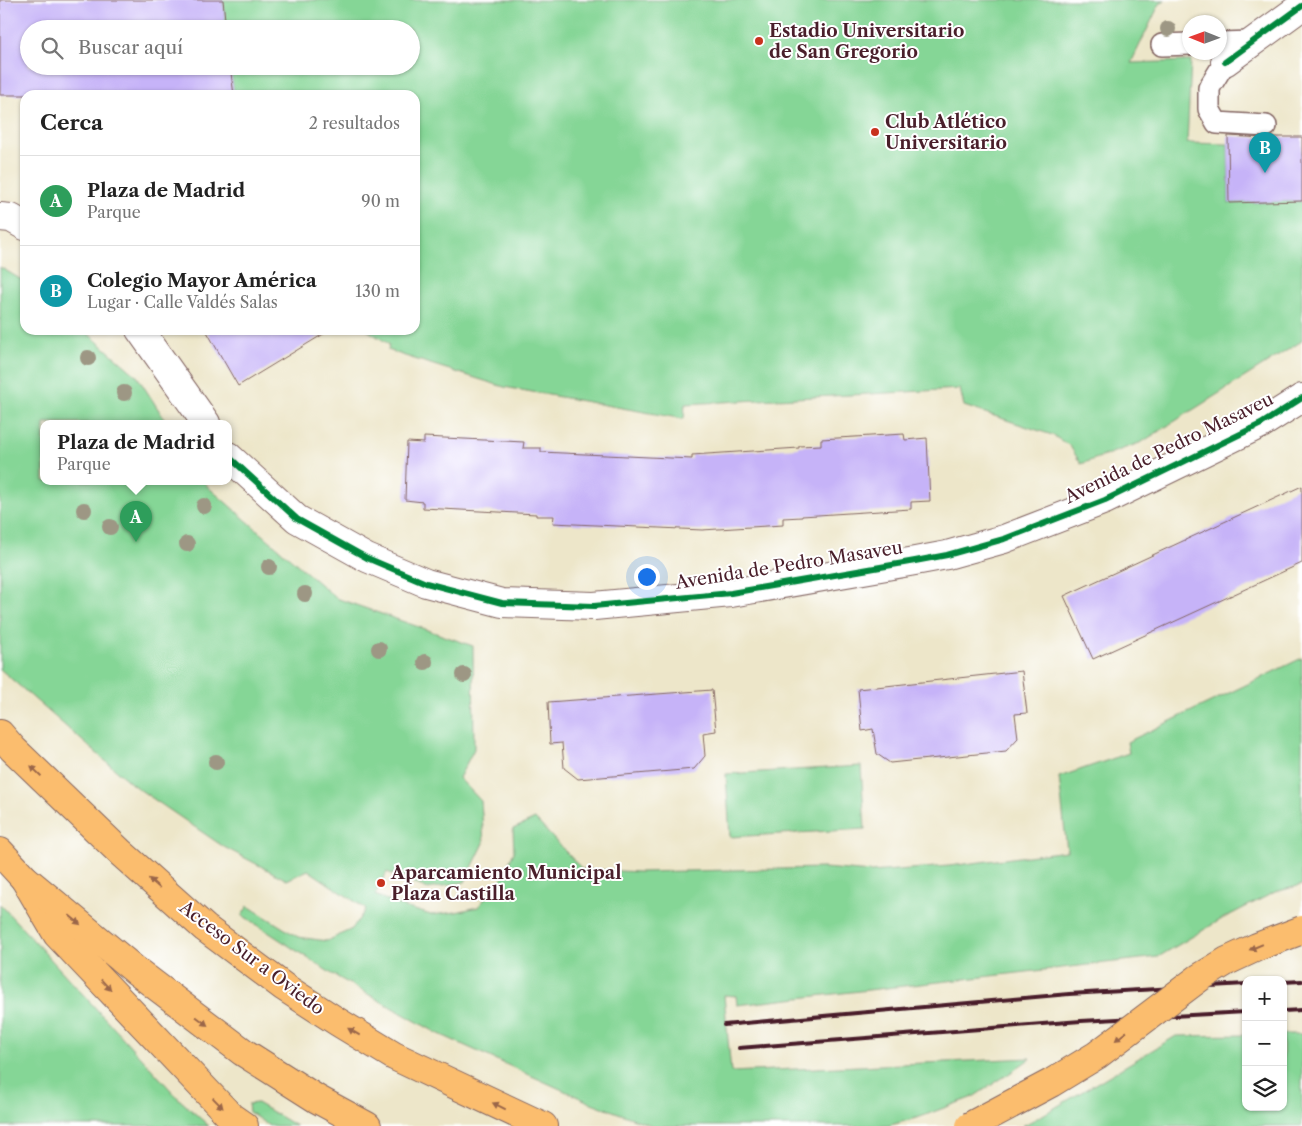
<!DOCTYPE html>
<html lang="es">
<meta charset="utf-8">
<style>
body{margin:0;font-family:"Libre Caslon Text",serif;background:#f6f6f6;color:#222}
.controls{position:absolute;right:15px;bottom:15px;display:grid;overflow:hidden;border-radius:10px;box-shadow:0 1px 4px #0004}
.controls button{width:45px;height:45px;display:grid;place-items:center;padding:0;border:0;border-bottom:1px solid #e0e0e0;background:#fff;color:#222;font:25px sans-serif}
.compass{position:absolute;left:1182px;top:15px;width:45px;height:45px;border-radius:50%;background:#fff;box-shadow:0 1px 4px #0004;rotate:271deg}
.you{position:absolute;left:646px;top:576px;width:18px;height:18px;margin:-12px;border:4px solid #fff;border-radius:50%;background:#1a73e8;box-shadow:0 0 0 8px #1a73e833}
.badge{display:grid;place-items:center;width:32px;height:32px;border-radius:50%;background:#7c3aed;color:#fff;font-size:16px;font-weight:700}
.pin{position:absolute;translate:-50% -41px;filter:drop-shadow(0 1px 2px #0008)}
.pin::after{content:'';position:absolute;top:26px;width:18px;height:15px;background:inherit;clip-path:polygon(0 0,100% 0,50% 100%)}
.popup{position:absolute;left:40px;top:420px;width:192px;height:65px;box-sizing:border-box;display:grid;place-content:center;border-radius:10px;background:#fff;filter:drop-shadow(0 1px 4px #0005);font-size:16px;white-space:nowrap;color:#767676}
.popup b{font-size:19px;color:#222}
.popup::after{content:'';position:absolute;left:50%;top:100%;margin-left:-10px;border:10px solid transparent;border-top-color:#fff}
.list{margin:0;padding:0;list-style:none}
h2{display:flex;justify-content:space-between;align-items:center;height:65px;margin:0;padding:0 20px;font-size:21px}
h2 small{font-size:16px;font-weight:400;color:#767676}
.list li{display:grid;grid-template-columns:32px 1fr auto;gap:15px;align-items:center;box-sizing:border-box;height:90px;padding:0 20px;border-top:1px solid #e0e0e0}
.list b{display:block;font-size:19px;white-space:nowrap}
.list p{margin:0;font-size:16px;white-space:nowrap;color:#767676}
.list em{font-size:16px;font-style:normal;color:#767676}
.icon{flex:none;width:28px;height:28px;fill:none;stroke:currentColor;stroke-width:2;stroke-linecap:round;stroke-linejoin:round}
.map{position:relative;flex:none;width:1302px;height:1126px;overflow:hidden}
.search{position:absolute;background:#fff;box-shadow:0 1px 4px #0004;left:20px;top:20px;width:400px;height:55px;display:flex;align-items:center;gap:12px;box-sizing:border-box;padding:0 18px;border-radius:28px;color:#767676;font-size:19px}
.panel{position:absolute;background:#fff;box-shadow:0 1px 4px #0004;left:20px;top:90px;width:400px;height:245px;border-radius:15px}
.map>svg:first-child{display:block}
</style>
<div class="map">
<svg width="1302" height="1126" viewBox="0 0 1302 1126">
<rect width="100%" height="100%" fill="#fff"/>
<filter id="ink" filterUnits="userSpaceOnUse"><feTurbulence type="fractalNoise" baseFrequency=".02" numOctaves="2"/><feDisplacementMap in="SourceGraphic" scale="10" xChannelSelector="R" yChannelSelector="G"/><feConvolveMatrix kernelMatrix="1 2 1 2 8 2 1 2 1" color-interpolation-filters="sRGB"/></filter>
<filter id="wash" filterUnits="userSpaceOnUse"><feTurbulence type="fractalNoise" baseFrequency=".0096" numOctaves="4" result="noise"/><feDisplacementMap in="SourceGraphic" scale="20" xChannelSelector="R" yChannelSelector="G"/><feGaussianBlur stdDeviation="1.12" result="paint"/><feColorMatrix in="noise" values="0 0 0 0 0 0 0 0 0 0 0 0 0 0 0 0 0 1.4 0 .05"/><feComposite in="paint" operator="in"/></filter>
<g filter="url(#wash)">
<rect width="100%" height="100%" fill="#ede6c9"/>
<g fill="#85d696" stroke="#687a60">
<polygon points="223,0 1165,0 1159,5 1131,63 1191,61 1187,143 1228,144 1229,203 1302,201 1302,341 1142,442 1081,464 1070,446 1052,435 964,406 960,389 685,404 684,419 504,387 405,356 388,350 389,344 367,330 415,330 415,95 234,95 230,66 411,66 411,29 226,29"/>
<polygon points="0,267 25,282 25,330 84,330 137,376 167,423 44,423 44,481 204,481 208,487 336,598 473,646 474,749 459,778 481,801 484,843 465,882 428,889 387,872 375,895 401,906 431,915 456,912 478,907 502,878 514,852 513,829 535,819 582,869 639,872 824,868 871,872 949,866 1067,851 1059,777 1129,753 1127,742 1302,658 1302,885 1275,892 1222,919 1158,957 737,1005 736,996 724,995 731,1072 1031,1058 1010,1073 973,1097 920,1117 887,1126 653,1126 589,1102 437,1033 332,974 242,915 248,906 298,937 327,941 352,929 366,909 308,870 287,880 224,847 133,785 0,669"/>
<polygon points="861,766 865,829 730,837 726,774"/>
<polygon points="0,904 180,1100 209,1126 0,1126"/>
<polygon points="1283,1034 1302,1034 1302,1126 1022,1126 1041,1116 1176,1036 1246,1035 1246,1107 1283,1107"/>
<polygon points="257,1103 296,1126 269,1126 249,1112 248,1104"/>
</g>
<g id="blocks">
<g fill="#c6b3f8">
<polygon points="0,0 223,0 226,29 29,29 29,66 230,66 234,95 0,95"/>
<polygon points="1228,136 1265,138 1272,137 1302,137 1302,201 1229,203"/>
<polygon points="206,330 330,330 238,386"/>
<polygon points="904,434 905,440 927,438 930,501 911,502 911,509 802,516 802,517 783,518 783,525 702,530 553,523 554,516 536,516 536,514 423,508 423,502 405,500 407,442 424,443 424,437 524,442 523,448 541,448 541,452 692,459 692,455 799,448 799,446 821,445 821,439"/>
<polygon points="1302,486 1302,563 1093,659 1064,596"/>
<polygon points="1022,671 1027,713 1015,714 1018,738 1006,751 890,763 877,754 873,729 862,731 858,689"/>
<polygon points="712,690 716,731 703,733 705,756 694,769 578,779 564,768 562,743 550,744 548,702"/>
</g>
</g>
</g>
<g filter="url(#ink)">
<use href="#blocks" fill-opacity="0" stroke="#836562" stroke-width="1"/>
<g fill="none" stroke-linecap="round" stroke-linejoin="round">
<defs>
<g id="service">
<polyline points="1220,43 1252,42"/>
<polyline points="1162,45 1190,44"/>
<polyline points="1225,62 1209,88 1209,109 1217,123 1266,126"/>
</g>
<g id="minor">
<polyline points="1225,62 1302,6"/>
<polyline points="0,217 11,218 25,226"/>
<polyline points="140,330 206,423"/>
<polyline points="228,456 297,519 367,558 426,583 502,603 594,606 731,593 915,561 947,555 1004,539 1105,500 1261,424 1302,398"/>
</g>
<polyline id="trunk" points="0,852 24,878 57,934 231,1117 244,1126"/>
<g id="motorway">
<polyline points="0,734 13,749 121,853 205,928 284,987 338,1022 394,1056 543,1126"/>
<polyline points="24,878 135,970 243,1052 317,1099 367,1126"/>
</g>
</defs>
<use href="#service" stroke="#836562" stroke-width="24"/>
<use href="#minor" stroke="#836562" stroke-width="30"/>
<use href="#trunk" stroke="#836562" stroke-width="30"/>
<use href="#motorway" stroke="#836562" stroke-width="30"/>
<use href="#service" stroke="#fff" stroke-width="21"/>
<use href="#minor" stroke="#fff" stroke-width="28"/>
<use href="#trunk" stroke="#fbbd6e" stroke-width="28"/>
<use href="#motorway" stroke="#fbbd6e" stroke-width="28"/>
<g stroke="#4a1f2b" stroke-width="4">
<polyline points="1283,982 1302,981"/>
<polyline points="1283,1011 1302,1010"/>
<polyline points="724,1025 1069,994 1246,984"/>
<polyline points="739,1048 1081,1021 1246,1012"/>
</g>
<defs>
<polyline id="trunk-bridge" points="970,1126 1051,1083 1097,1055 1199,978 1227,961 1257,947 1302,930"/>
</defs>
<use href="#trunk-bridge" stroke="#836562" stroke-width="30" stroke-linecap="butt"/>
<use href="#trunk-bridge" stroke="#fbbd6e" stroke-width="28"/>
<defs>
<g id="cycleway">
<polyline points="1225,62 1302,6"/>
<polyline points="228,456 297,519 367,558 426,583 502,603 594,606 731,593 915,561 947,555 1004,539 1105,500 1261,424 1302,398"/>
</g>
</defs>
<use href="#cycleway" stroke="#fff" stroke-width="9"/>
<use href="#cycleway" stroke="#00873e" stroke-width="6"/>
</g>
<g fill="#9d9784">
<circle cx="1168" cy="29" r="8"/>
<circle cx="88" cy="358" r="8"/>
<circle cx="124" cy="393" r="8"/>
<circle cx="204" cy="506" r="8"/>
<circle cx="84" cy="510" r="8"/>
<circle cx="110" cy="527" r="8"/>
<circle cx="187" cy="544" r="8"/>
<circle cx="269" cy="567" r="8"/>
<circle cx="305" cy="594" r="8"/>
<circle cx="379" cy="649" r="8"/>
<circle cx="425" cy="662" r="8"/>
<circle cx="464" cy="675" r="8"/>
<circle cx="216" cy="762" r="8"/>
</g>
<defs><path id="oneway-solid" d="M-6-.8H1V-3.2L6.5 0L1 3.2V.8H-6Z" transform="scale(1.25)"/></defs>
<g fill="#9a6649">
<use href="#oneway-solid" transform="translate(36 771) rotate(-136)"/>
<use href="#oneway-solid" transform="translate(154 883) rotate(-139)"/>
<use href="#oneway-solid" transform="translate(75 920) rotate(40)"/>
<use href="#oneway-solid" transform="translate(1256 947) rotate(157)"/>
<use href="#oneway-solid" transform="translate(106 985) rotate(47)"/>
<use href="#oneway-solid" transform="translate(202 1021) rotate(37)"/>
<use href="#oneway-solid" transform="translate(354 1032) rotate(-149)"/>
<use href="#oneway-solid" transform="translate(1121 1036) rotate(142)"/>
<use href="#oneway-solid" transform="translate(218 1103) rotate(46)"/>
<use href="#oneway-solid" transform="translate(499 1106) rotate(-154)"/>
</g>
</g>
<g fill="#c8321e" stroke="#fff" stroke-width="2">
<circle cx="759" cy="41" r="5"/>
<circle cx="875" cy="132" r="5"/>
<circle cx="381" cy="883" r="5"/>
</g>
<g text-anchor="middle" stroke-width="4" stroke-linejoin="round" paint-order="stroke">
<g font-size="18" font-weight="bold" fill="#4a1f2b" stroke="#fff" text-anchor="start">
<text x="769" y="37">Estadio Universitario<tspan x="769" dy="21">de San Gregorio</tspan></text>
<text x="885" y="128">Club Atlético<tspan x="885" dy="21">Universitario</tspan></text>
<text x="391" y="879">Aparcamiento Municipal<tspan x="391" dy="21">Plaza Castilla</tspan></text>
</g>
<g font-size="18" fill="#4a1f2b" stroke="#fff">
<text transform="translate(1169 448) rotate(-26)" y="6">Avenida de Pedro Masaveu</text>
<text transform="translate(789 565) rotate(-9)" y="6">Avenida de Pedro Masaveu</text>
<text transform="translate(252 958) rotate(37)" y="6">Acceso Sur a Oviedo</text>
</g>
</g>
</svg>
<div class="controls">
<button>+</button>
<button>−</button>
<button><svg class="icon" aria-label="layers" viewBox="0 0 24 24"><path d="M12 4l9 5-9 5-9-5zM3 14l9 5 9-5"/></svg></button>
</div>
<svg class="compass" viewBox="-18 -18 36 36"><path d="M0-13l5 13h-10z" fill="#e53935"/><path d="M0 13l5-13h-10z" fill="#767676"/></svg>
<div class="you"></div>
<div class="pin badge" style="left:136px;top:542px;background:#2e9e5b">A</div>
<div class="popup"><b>Plaza de Madrid</b>Parque</div>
<div class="pin badge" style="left:1265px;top:173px;background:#0f9aa8">B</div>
<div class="search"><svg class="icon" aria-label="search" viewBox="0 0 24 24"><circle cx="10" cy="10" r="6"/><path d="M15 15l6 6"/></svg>Buscar aquí</div>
<section class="panel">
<h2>Cerca<small>2 resultados</small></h2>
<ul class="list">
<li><span class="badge" style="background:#2e9e5b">A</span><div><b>Plaza de Madrid</b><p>Parque</p></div><em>90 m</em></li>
<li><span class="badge" style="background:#0f9aa8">B</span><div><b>Colegio Mayor América</b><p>Lugar · Calle Valdés Salas</p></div><em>130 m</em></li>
</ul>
</section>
</div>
